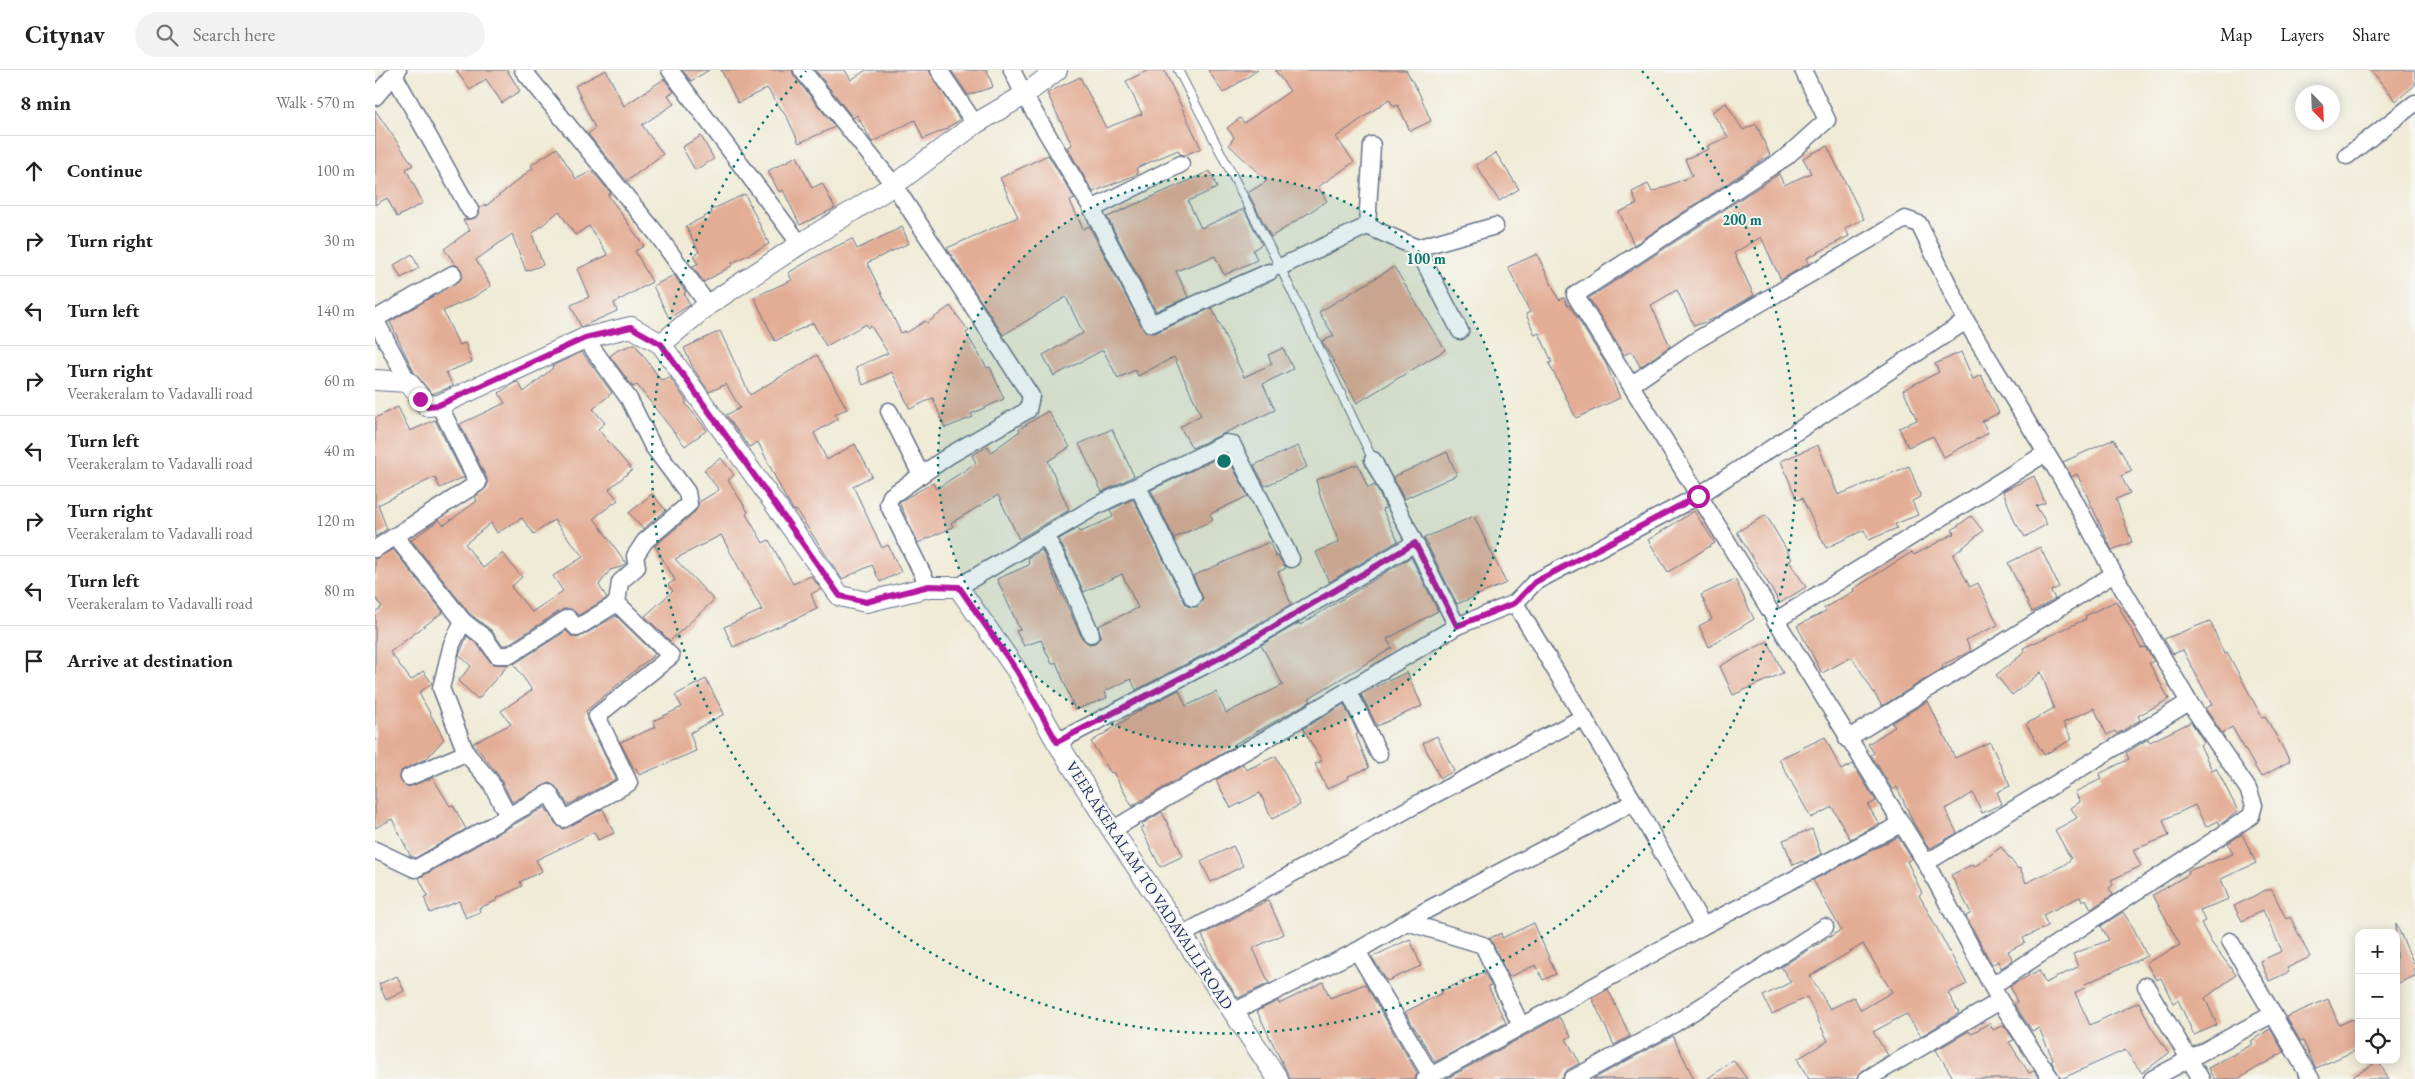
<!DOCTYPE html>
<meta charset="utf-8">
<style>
body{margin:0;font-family:"EB Garamond",serif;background:#f2f2f2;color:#202124}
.controls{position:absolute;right:15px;bottom:15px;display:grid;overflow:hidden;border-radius:10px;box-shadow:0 2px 12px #0003}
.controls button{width:45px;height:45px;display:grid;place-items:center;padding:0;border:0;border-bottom:1px solid #e0e0e0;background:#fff;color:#202124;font:25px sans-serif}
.compass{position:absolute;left:1920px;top:15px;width:45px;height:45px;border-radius:50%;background:#fff;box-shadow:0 2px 12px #0003;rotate:157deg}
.stop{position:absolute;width:15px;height:15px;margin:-11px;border:4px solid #b5179e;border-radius:50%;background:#fff}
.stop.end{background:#b5179e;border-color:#fff;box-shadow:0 1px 5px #0008}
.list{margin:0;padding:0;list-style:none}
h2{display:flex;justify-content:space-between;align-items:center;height:65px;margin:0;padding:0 20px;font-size:21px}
h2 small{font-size:16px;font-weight:400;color:#757577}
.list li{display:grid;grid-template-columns:32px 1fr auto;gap:15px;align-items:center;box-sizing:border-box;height:70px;padding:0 20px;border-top:1px solid #e0e0e0}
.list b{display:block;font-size:19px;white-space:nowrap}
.list p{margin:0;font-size:16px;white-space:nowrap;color:#757577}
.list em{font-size:16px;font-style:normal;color:#757577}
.icon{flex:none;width:28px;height:28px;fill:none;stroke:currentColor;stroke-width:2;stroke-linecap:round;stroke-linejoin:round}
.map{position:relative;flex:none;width:2040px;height:1009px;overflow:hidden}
header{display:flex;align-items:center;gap:30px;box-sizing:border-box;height:70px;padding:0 25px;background:#fff;border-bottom:1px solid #e0e0e0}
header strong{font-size:24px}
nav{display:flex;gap:28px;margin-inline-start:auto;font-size:18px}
.search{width:350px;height:45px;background:#f2f2f2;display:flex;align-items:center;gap:12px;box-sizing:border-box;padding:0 18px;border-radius:28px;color:#757577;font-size:19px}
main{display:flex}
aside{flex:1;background:#fff}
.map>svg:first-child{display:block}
</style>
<header>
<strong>Citynav</strong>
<div class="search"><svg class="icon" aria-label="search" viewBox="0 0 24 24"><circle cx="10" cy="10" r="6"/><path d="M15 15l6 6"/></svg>Search here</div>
<nav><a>Map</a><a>Layers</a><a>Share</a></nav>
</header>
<main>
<aside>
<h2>8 min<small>Walk · 570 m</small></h2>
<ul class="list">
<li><svg class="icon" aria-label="ahead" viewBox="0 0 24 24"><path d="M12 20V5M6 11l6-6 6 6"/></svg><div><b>Continue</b></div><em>100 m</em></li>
<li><svg class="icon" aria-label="right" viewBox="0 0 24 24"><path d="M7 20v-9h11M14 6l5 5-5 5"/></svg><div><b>Turn right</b></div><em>30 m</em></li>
<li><svg class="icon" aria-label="left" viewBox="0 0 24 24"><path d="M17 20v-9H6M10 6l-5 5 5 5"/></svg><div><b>Turn left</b></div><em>140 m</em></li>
<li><svg class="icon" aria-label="right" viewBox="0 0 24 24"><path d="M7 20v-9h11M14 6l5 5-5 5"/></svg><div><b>Turn right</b><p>Veerakeralam to Vadavalli road</p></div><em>60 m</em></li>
<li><svg class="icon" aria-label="left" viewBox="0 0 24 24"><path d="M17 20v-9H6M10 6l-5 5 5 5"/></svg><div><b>Turn left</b><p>Veerakeralam to Vadavalli road</p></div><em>40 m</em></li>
<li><svg class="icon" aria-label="right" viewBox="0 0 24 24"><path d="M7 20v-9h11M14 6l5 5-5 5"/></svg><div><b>Turn right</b><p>Veerakeralam to Vadavalli road</p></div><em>120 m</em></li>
<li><svg class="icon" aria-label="left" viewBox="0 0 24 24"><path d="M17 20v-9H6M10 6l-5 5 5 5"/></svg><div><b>Turn left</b><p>Veerakeralam to Vadavalli road</p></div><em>80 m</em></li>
<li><svg class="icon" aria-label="arrive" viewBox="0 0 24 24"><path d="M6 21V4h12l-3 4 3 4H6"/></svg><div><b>Arrive at destination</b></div></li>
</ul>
</aside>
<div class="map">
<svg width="2040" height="1009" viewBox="0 0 2040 1009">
<rect width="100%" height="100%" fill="#f6f6f2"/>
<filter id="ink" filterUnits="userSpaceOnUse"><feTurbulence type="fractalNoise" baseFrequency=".02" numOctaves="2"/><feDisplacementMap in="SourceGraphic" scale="10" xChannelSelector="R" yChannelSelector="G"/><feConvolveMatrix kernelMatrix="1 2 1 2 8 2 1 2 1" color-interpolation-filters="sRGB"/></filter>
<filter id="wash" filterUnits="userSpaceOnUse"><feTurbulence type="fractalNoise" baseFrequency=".0096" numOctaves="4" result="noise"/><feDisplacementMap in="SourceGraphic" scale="20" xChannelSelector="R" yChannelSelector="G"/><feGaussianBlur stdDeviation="1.12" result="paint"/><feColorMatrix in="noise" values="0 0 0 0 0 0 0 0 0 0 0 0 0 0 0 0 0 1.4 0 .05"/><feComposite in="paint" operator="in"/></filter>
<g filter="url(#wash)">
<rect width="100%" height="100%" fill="#efebd6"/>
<g id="blocks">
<g fill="#e3ac94" fill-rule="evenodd">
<polygon points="81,0 132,0 145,21 127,33 111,9 95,20"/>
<polygon points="231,0 249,36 289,9 299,22 293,25 299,34 267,55 288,84 252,111 213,64 220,58 200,16"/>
<polygon points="307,0 334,0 316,11"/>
<polygon points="346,0 417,0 419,6 460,57 424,73 413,49 392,18 363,33"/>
<polygon points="440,0 470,0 476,10 491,0 554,0 585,50 573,57 574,58 548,69 540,50 497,72 482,45 478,48"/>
<polygon points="576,0 612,0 618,17 593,25"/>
<polygon points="774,0 789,0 826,78 810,85 805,84 803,80 761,98 763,104 718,122 692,77 697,75 672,23 705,7 731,58 767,44 751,11"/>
<polygon points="833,0 883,0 848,23"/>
<polygon points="900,0 1031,0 1044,23 1056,51 1035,61 1023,35 1019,37 1014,29 961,67 979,92 943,117 952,131 896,167 873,123 892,111 854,75 859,67 852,58 865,48 869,53 915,21"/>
<polygon points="1996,0 2040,0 2040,15 2021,31"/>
<polygon points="1351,33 1368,60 1381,54 1395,85 1259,175 1244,142 1262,134 1257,122 1273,114 1277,122 1317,106 1310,89 1334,79 1332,76 1353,67 1337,42"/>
<polygon points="0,40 38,95 31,99 48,133 22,147 12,128 0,135"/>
<polygon points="326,66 339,89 320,100 307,77"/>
<polygon points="1452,76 1489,149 1470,158 1474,166 1432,188 1434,193 1406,210 1386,167 1359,183 1379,225 1340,248 1319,256 1302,220 1276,235 1295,276 1265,297 1257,281 1249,285 1214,228 1404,104 1409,115 1436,103 1428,88"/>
<polygon points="182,78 201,109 217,101 236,123 233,125 269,176 260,181 277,212 239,233 242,241 206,257 196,235 214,227 202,199 233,185 214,156 200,165 184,141 157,164 168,195 151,201 137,164 101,190 116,216 99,227 68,241 84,275 90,273 97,292 71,302 78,316 57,324 39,302 15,252 86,209 86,199 80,194 69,179 95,160 88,150 100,148 104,145 105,138 110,134 111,136 158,98 156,95"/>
<polygon points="1121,83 1144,119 1124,131 1101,95"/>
<polygon points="673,85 700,129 695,131 708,159 714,156 770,262 780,263 837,238 869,307 897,294 893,285 908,278 918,299 888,314 900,340 817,378 805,357 826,345 799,287 763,306 760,300 743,308 728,280 679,306 668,285 708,263 691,227 628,265 572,178 643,147 625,108"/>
<polygon points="422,86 437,118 447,113 460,138 425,155 408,120 404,122 393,101"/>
<polygon points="835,101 842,118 813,131 826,158 869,139 887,174 878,180 882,190 849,205 840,186 801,201 813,227 781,241 732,147"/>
<polygon points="370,124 394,174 357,193 358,195 329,212 317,196 323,194 318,186 324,182 311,156 337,143 336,140"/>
<polygon points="527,157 534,173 492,193 526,263 530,261 531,263 550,251 552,253 575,236 594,261 591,263 612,298 615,297 629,329 596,344 598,347 570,358 558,328 535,339 517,302 488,315 481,297 513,283 496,256 493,258 491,254 451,276 438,253 400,271 379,227 417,210 413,203 447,183 477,169 482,179"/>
<polygon points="37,184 44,198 26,208 19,195"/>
<polygon points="1162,184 1184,230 1189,228 1193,236 1194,235 1231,294 1245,328 1201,348 1174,293 1177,292 1164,263 1160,265 1151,244 1155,242 1133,197"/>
<polygon points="1019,197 1070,280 982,333 947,271 959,266 944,242"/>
<polygon points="299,205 311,222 309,223 315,235 294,248 278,216"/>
<polygon points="345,261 375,325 442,285 472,339 460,344 463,349 439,363 452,390 480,374 497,406 478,416 507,478 513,475 526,502 505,512 497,495 467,509 421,440 419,441 410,427 383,372 374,377 351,345 365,338 351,314 334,322 318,298 309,278"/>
<polygon points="260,274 286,310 295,307 312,332 310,333 332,360 310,376 262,315 258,317 235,286 243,280"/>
<path d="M207,282L237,323L218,339L230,353L223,359L257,400L234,419L243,430L219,448L251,493L246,497L235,500L224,515L232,528L204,545L196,539H188L132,575H127L116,560L95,544L36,470L64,450L69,455L102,431L100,427L112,417V409L85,354L130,333L124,323L139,313L143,312L149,322L178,298L177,296ZM147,448L159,464L179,450L208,487L178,506L188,521L157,542L136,517L147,507L127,483L108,498L90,474L116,453L122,463Z"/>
<polygon points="1586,282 1598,309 1606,305 1624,343 1607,351 1613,363 1569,387 1558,366 1533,377 1524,358 1542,350 1528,320 1564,302 1560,294"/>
<polygon points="23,337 35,361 60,350 90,409 87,408 65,418 60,407 3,435 12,459 0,467 0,348"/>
<polygon points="673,341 695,377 673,391 694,440 644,469 623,425 576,453 578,457 543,473 524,432 558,413 561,419 601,393 597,385 613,376 616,382 645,361 644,359"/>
<polygon points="737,359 759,406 727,422 704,374"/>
<polygon points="1739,369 1757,401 1746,406 1755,423 1741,429 1757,472 1737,480 1702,404 1697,407 1688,392"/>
<polygon points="1443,375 1463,425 1534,396 1546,427 1537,431 1543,445 1520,454 1522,458 1494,470 1489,460 1451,478 1427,428 1422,430 1406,391"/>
<polygon points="923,376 932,397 890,416 879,395"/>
<polygon points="1072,382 1082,405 1029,429 1018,407"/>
<polygon points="851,384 873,426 835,444 838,450 799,468 776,420"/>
<polygon points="346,388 359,405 353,410 373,442 371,444 388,473 394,470 418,514 436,506 446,519 436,524 442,539 358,577 349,557 387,540 346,465 300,489 339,530 295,571 270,546 298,521 293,515 300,510 280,476 320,442 324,432 344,420 329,400"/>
<polygon points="983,394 993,418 1000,415 1011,438 1007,439 1023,471 954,512 941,482 964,472 946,429 941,410"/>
<polygon points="1659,406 1670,433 1661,436 1672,454 1650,467 1640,452 1628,421"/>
<polygon points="277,424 291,440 268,459 254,443"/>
<polygon points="758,429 812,536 822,537 828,529 818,506 894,472 901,487 903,486 911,498 903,502 916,534 847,575 761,620 756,609 730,621 732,628 700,640 681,592 677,594 666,570 649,576 641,561 645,560 622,509 654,495 653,488 667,480 707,568 714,574 720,573 726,566 723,556 763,538 747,504 709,522 684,469 702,459 706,462 738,447 735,440"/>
<polygon points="1319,441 1340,473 1293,502 1273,470"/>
<polygon points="1391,445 1417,489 1414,491 1431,517 1405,533 1362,462"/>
<polygon points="1099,446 1131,513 1082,534 1049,468"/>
<polygon points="1596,446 1608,461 1578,485 1595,517 1603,513 1623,555 1591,570 1596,581 1567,595 1568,598 1507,636 1477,587 1447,603 1422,556 1451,541 1449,538 1479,521 1478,519 1537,482 1539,485 1580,463 1577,460"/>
<polygon points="1665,477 1684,517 1676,521 1680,529 1657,542 1633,493"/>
<polygon points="18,479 68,542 15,582 36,610 48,601 57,613 44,623 69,669 52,688 26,701 25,710 33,717 58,708 75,736 78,735 91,759 40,788 35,785 17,749 0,758 0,542 7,537 0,527 0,489"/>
<polygon points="1036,487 1063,541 1012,569 1017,578 934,628 936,631 858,675 858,677 757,736 738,702 736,703 716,672 769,638 804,620 811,636 841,622 851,643 908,615 886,575 924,553 925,555"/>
<polygon points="1360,509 1379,549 1334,577 1324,556 1337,549 1326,525"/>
<polygon points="1741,531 1766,578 1770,577 1779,591 1774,593 1794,629 1763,646 1765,650 1742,664 1740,661 1732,665 1719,638 1688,653 1697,669 1669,685 1651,654 1679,638 1666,602 1637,625 1621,605 1650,582 1648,578 1711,549 1710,546"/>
<polygon points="241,546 280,584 211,641 213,650 241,709 193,735 182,718 175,713 137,732 124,706 98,673 136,654 126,641 157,620 139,594 191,561 198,567 203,568"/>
<polygon points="1835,551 1849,584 1852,582 1887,647 1890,646 1915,691 1886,707 1857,657 1847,663 1830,638 1837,635 1808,580 1798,584 1789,569"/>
<polygon points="92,566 103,575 117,594 133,595 103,629 83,611 96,596 84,585"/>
<polygon points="1393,571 1408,603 1358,625 1345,596"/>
<polygon points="1032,602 1047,636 1002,656 986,624"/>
<polygon points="331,609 349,644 315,663 321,681 264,705 261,698 259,699 245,672 281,657 278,651 307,637 300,625"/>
<polygon points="1553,631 1580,688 1615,672 1635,716 1622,722 1627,734 1607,743 1598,723 1570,739 1582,763 1554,779 1539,754 1522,717 1518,720 1496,685 1499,683 1493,674 1520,657 1517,653"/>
<polygon points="969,634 983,664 981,665 994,698 973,706 974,708 952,719 940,694 947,691 928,659"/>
<polygon points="1816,652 1829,672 1825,675 1837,700 1841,698 1863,741 1845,755 1843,751 1831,757 1820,735 1788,750 1794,766 1758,780 1766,796 1736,810 1738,815 1734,818 1738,825 1716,839 1711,829 1707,831 1705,827 1668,845 1673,856 1648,868 1650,873 1633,881 1638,890 1626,898 1623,891 1617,895 1591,846 1596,843 1576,805 1598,794 1599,797 1626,777 1643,799 1645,798 1651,813 1689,795 1696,789 1680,760 1702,748 1696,738 1705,732 1700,722 1726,709 1724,704 1754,689 1751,683 1773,669 1775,672"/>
<polygon points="1062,666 1079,701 1065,708 1048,673"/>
<polygon points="1450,667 1466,700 1478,694 1501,731 1493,735 1504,754 1475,769 1457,737 1436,748 1404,689"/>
<polygon points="901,686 925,735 897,749 885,723 856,738 841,710 868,694 871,700"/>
<polygon points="170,737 181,754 188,759 228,739 239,763 223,770 219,762 161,790 167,801 145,812 147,816 122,828 123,830 104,838 105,842 91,848 84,831 55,843 49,827 53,826 44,808"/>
<polygon points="787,742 808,786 785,797 766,758 769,757 767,754"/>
<polygon points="1437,759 1446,784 1429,793 1428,791 1418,795 1408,770"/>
<polygon points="1867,764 1881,793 1846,809 1854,829 1825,840 1830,851 1826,853 1836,872 1861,905 1830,928 1842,955 1819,965 1803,930 1798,933 1786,908 1781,910 1771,893 1805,875 1778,825 1814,804 1813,801 1858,784 1853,773"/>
<path d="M1523,767L1537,789L1532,791L1547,823L1544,825L1592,914L1573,923L1584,943L1546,966L1531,944L1498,962L1513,985L1487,1001L1482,1009H1434L1422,989L1453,971L1432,927L1397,944L1388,926L1416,912L1406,897L1466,860L1438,810ZM1488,874L1517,922L1486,940L1479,927L1455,939L1435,906Z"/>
<polygon points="858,776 868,796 836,812 826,792"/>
<polygon points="1891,820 1897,820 1911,849 1915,847 1935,887 1912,898 1914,902 1894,911 1885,891 1907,881 1888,840 1867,851 1859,836"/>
<polygon points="893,830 909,864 878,878 894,913 863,928 841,895 827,865"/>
<polygon points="1748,842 1759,859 1772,886 1710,914 1711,917 1700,923 1715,955 1764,932 1776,957 1794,983 1767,1003 1750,980 1686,1009 1676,991 1678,989 1664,958 1657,961 1639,934 1642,932 1635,916 1664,900 1670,913 1703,897 1698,884 1734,870 1726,856"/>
<polygon points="1159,853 1181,904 1168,910 1161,895 1134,907 1115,868 1126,863 1127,868"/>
<polygon points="2021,854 2040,896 2040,906 2021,914"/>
<polygon points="1035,869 1046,896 1012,911 997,887"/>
<polygon points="1109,902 1116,915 1113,916 1131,953 1060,992 1030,942 1067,923 1066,921"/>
<polygon points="22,906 29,921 11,930 4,914"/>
<polygon points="948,912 955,928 990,914 1042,1003 1040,1009 915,1009 882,941 903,931 904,934"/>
<polygon points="1233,919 1255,966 1239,975 1217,928"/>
<polygon points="1953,929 1964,955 1978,949 1984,961 1984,979 1941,998 1928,971 1926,972 1911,947"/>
<polygon points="1184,947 1196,966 1191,969 1205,993 1192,1000 1187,1009 1071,1009"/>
<polygon points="1614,953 1618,960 1629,955 1639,970 1634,972 1654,1003 1659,1001 1664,1009 1579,1009 1561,980 1594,961 1596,964"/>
<polygon points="1895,959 1909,982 1863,1009 1839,1009 1833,998 1878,974 1876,971"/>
<polygon points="1298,966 1319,1009 1218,1009"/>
<polygon points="1358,990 1372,1009 1332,1009"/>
<polygon points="2003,991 2014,1009 1975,1009"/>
</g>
</g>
</g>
<g filter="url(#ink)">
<use href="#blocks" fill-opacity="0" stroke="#657188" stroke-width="1"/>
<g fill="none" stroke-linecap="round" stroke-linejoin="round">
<defs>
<polyline id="service" points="803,0 905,197 998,390"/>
<g id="minor">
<polyline points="148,0 281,163 333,235"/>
<polyline points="295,0 425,174"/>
<polyline points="427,0 519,115 656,326 653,340 575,385 516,426 513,434 554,517"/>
<polyline points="564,0 600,54"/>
<polyline points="637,0 649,25 717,139 776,254 894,202"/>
<polyline points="1428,0 1452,50 1411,87 1200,225 1551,793 1625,931 1676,1009"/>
<polyline points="19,5 95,140"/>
<polyline points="0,27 23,0"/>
<polyline points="1972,86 2040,33"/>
<polyline points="717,139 806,94"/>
<polyline points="992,156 997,75"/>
<polyline points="1042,178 1120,156"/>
<polyline points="905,197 992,156 1042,178 1085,261"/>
<polyline points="0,249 78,204"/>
<polyline points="0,249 33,312"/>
<polyline points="1256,315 1320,271 1530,149 1544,154 1591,251 1696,424 1739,504 1814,632 1873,719 1879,735 1876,746 1617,916"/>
<polyline points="514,341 546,405"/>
<polyline points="763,417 818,528"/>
<polyline points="20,466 88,551 110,568 122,585 135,585 193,548 202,558 242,533"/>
<polyline points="671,466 693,510 716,564"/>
<polyline points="1040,473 1082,556"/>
<polyline points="0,479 103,413 64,335"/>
<polyline points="583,517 723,435 851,373 857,374 916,489"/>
<polyline points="1140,533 1259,732 1328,856"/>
<polyline points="88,551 77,574 66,618 91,683"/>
<polyline points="1400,551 1671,383"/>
<polyline points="973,620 1004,684"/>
<polyline points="1472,669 1739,504"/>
<polyline points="682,672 852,584 1040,473 998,390"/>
<polyline points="34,707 91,683 115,711 133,746"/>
<polyline points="737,760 1082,556 1140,533 1160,512 1323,426 1591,251"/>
<polyline points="0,780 40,799 174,723 189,749 254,713 222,646 296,586 242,533 245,512 262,497 260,486 270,471 314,434 312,422 277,375 254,329 210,268"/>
<polyline points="1551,793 1814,632"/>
<polyline points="1032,852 1108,875 1146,956"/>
<polyline points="807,865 1053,728 1209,647"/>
<polyline points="1855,871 1936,1009"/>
<polyline points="982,881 1056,1006"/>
<polyline points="1771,916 1826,1009"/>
<polyline points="858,942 982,881 1052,840 1259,732"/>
<polyline points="1050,1009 1328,856 1526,754"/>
<polyline points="1197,1009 1299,954 1450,857"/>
<polyline points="1492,1009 1625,931"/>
<polyline points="1777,1009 1898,944"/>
</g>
<g id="tertiary">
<polyline points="286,274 333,235 425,174 519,115 600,54 649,25 682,0"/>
<polyline points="0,310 33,312 52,336 64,335 210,268 256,257 286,274 465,526 491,532 554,517 583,517 642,601 682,672 737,760 903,1009"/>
</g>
</defs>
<use href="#service" stroke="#657188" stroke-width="10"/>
<use href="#minor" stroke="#657188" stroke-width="19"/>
<use href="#tertiary" stroke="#657188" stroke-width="22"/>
<use href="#service" stroke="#fff" stroke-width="8"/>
<use href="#minor" stroke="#fff" stroke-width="16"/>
<use href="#tertiary" stroke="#fff" stroke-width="20"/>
</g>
</g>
<g fill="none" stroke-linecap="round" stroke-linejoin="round" filter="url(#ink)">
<polyline stroke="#b5179e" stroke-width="6" points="45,329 52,336 64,335 210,268 256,257 286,274 465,526 491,532 554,516 584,517 642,601 682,672 852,584 1040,473 1082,556 1140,533 1160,512 1323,426"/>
</g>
<circle cx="849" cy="391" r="286" fill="#0f766e" fill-opacity=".12"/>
<g fill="none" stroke="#0f766e" stroke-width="2.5" stroke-dasharray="2.5 5">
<circle cx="849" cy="391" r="286"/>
<path d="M1267 1A572 572 0 1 1 431 1"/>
</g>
<g text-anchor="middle" stroke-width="4" stroke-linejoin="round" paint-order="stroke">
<g font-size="16" fill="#1b2f5e" stroke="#f6f6f2">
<text transform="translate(775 815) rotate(57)" y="6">VEERAKERALAM TO VADAVALLI ROAD</text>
</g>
</g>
<circle cx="849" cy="391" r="8" fill="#0f766e" stroke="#f6f6f2" stroke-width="2.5"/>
<g font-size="15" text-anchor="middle" font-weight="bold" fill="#0f766e" stroke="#f6f6f2" stroke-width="4" stroke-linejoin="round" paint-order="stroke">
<text x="1367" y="155">200 m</text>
<text x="1051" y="194">100 m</text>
</g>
</svg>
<div class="controls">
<button>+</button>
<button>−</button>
<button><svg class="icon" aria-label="locate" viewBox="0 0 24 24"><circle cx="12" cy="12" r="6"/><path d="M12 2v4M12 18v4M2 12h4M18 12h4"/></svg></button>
</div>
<svg class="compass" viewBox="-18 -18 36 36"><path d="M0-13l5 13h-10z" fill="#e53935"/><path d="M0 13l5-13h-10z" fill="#757577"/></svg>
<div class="stop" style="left:1323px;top:426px"></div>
<div class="stop end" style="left:45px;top:329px"></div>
</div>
</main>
